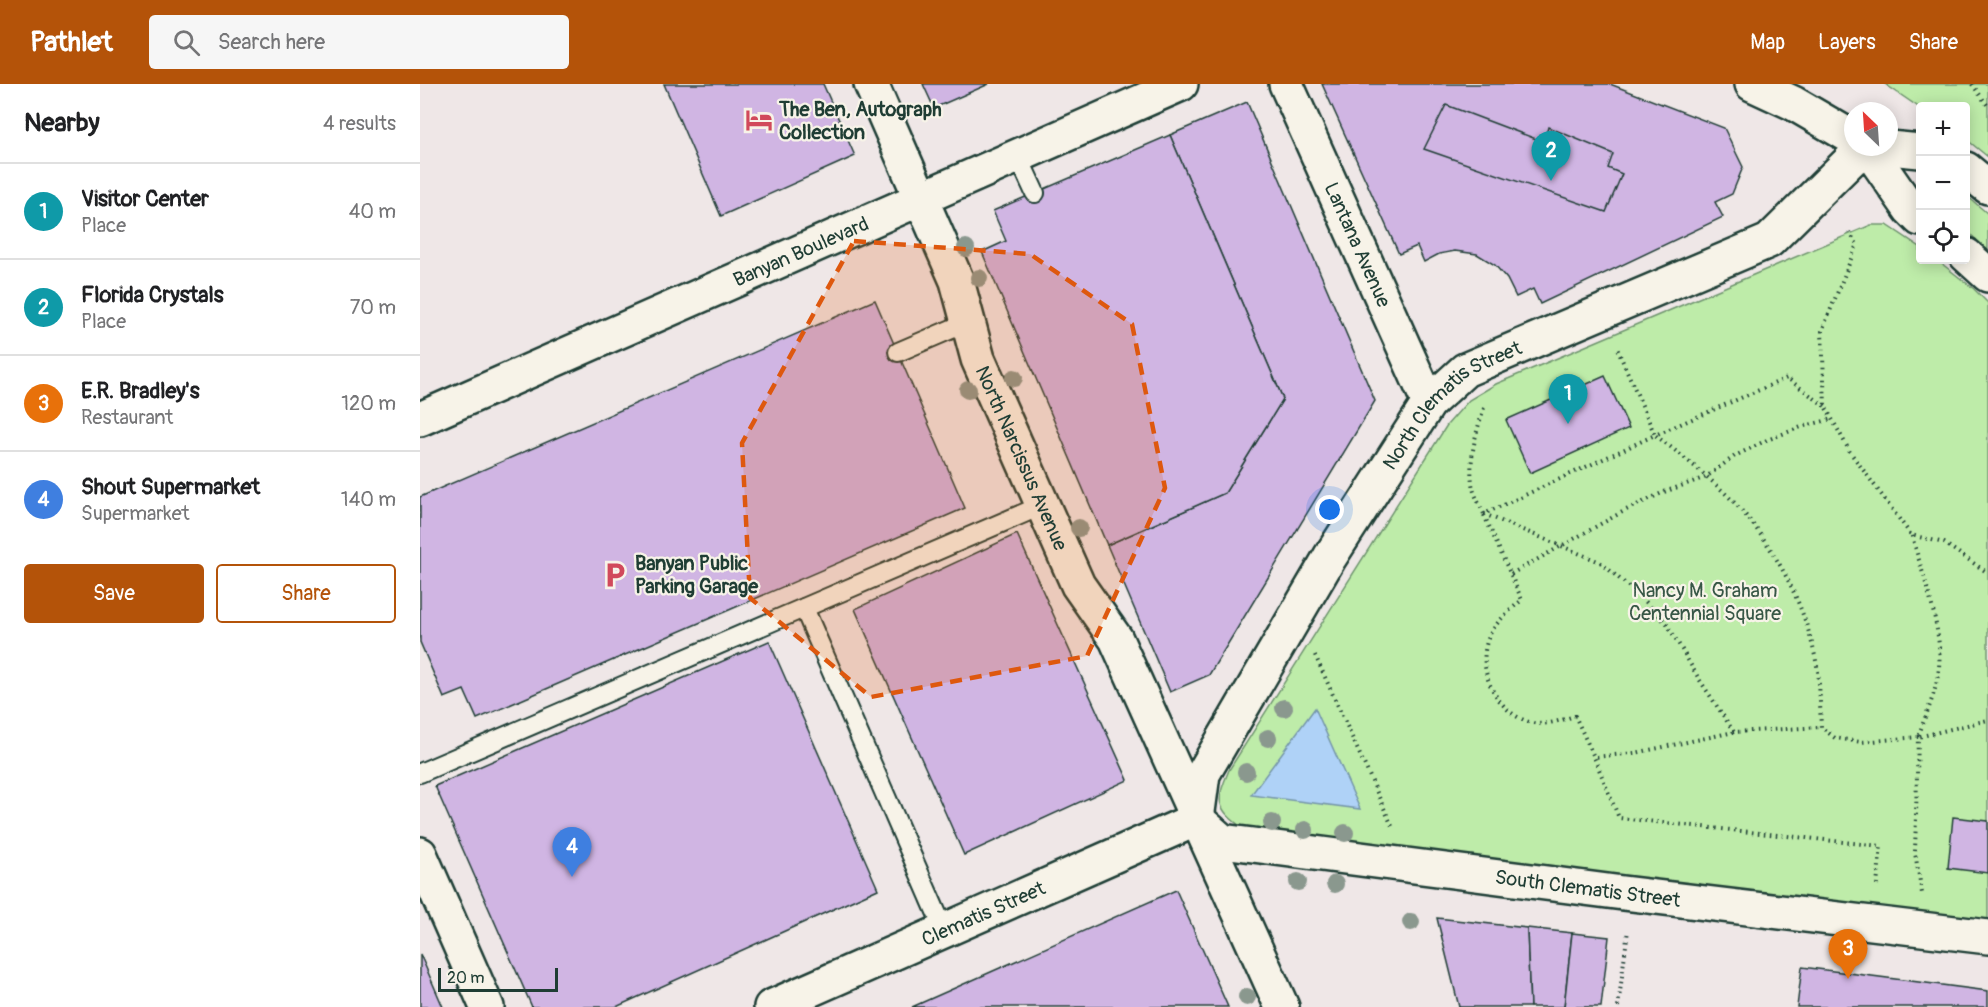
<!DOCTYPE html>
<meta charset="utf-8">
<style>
body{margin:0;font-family:Pangolin,sans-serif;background:#f6f6f6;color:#202124}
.controls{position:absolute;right:18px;top:18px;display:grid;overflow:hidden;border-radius:6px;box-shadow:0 3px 15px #0003}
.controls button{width:54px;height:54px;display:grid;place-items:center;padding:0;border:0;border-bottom:2px solid #e0e0e0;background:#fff;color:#202124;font:30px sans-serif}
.compass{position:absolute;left:1424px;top:18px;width:54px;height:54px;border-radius:50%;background:#fff;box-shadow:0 3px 15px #0003;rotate:335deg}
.scale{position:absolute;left:18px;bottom:15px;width:120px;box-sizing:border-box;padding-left:6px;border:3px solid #1f3d34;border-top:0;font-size:16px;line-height:21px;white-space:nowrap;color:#1f3d34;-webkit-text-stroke:4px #f7f3e8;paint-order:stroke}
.you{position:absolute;left:910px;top:426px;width:21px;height:21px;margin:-15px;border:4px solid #fff;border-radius:50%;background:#1a73e8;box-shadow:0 0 0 9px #1a73e833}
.badge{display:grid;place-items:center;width:39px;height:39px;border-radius:50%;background:#b45309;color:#fff;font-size:20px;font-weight:700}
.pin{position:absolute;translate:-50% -50px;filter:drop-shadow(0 2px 3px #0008)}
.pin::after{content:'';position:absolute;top:32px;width:21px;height:18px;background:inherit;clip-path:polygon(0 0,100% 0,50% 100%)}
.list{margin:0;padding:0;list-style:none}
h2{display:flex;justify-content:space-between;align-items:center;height:78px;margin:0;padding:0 24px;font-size:26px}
h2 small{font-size:20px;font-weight:400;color:#757577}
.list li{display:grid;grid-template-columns:39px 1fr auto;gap:18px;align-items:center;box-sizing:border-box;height:96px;padding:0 24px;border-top:2px solid #e0e0e0}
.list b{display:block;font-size:22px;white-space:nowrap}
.list p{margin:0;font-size:20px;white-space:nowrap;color:#757577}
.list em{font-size:20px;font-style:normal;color:#757577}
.actions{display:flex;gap:12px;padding:18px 24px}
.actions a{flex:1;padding:14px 0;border:2px solid #b45309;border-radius:6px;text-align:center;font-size:21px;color:#b45309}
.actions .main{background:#b45309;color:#fff}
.icon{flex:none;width:33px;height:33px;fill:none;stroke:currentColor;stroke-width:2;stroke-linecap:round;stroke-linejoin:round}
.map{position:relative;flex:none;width:1568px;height:923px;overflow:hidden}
header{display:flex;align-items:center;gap:36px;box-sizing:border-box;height:84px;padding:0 30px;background:#b45309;color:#fff}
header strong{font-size:28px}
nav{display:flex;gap:33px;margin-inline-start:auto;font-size:21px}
.search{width:420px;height:54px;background:#f6f6f6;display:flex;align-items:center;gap:15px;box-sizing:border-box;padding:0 21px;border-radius:6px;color:#757577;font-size:22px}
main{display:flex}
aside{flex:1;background:#fff}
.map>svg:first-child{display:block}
</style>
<header>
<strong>Pathlet</strong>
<div class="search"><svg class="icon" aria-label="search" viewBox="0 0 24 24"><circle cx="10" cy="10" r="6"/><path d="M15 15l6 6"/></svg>Search here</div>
<nav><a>Map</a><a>Layers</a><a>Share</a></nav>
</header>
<main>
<aside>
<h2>Nearby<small>4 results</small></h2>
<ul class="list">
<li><span class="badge" style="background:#0f9aa8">1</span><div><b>Visitor Center</b><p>Place</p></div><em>40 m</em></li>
<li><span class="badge" style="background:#0f9aa8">2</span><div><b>Florida Crystals</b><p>Place</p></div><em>70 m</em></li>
<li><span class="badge" style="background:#e8710a">3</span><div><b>E.R. Bradley's</b><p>Restaurant</p></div><em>120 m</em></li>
<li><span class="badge" style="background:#3f7fe0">4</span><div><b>Shout Supermarket</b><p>Supermarket</p></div><em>140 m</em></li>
</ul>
<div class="actions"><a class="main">Save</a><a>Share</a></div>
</aside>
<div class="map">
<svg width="1568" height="923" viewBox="0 0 1568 923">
<rect width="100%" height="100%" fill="#efe7e7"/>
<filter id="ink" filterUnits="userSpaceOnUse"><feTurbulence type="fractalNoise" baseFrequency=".0167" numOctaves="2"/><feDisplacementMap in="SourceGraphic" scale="12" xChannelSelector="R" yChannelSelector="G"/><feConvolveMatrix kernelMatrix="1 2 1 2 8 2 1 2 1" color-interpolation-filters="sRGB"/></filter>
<g filter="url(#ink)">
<g fill="#beeca9" stroke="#6e946e" stroke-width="1.5">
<polygon points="1465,0 1568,0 1568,73 1546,55 1546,22 1500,24"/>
<polygon points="1546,111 1568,130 1568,167 1546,146"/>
<path d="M1451,141H1467L1500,163V176H1517L1554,205L1568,219V839L824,745C795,724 796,717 809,686L1027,341L1049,316L1076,300Z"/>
</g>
<polygon fill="#afd2f7" stroke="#7596a9" stroke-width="1.5" points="895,624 940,725 831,711"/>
<g fill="#d0b5e3" stroke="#1f3d34" stroke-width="1.5">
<polygon points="244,0 403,0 435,72 301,132"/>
<polygon points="503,0 569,0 514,24"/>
<polygon points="902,0 1190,0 1304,44 1323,83 1312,110 1295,118 1303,133 1120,220 1113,205 1096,213 1087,195 1075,181 1057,170 1035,167 1019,170 1004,178 997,162 979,170"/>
<polygon points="827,18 955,317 789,591 750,608 687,461 805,409 863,315 750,51"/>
<polygon points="1026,21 1124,58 1128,43 1193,70 1188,84 1202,90 1186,128 1004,65"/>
<polygon points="750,51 863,315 805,409 687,461 562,168 586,157 573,127"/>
<polygon points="455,216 545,424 57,635 44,606 24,614 0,558 0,413"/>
<polygon points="1185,292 1209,344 1110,389 1086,336"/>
<polygon points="597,450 708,696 544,771 435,525"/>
<polygon points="349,557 458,805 196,923 112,923 15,702"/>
<polygon points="1533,733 1568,737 1568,789 1528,784"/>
<polygon points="756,806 808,923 492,923"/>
<polygon points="1017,834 1107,844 1110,923 1039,923"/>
<polygon points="1107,844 1152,849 1144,923 1110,923"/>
<polygon points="1152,849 1189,853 1181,923 1144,923"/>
<polygon points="0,870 23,923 0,923"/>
<polygon points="1382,883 1568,907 1568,923 1377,923"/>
</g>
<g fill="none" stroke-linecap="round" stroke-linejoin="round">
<defs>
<g id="service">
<polyline points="598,72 615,109"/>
<polyline points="478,268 548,238"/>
<polyline points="384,524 524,846"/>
<polyline points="0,689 623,421"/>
</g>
<g id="minor">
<path id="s1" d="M451,0L537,197L558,275L658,501L696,555L862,923"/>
<path id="s2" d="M866,0L1009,319"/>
<polyline points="1332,0 1373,19 1433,54"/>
<polyline points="1447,63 1490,125 1500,135"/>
<polyline points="1459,63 1500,67"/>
<polyline points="1546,85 1568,103"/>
<polyline points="1546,171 1568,191"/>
<path id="s3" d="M777,735L783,690L910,473L1009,319L1045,286L1349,157L1444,63"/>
<path id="s4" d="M777,735L802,757L1203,809L1568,853"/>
<path id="s5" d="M351,923L777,735"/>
</g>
<g id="tertiary">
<path id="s6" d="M0,335L761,0"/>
<polyline points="0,770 67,923"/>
</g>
</defs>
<use href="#service" stroke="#1f3d34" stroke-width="22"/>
<use href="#minor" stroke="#1f3d34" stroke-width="38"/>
<use href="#tertiary" stroke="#1f3d34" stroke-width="38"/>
<g stroke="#1f3d34" stroke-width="4" stroke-dasharray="1.5 4.5" stroke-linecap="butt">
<polyline points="1552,0 1568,22"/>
<polyline points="1429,148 1437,160 1402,247 1405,322 1430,368 1491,451 1524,459 1568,489"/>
<path d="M1405,322L1367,294L1235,351C1260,370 1285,390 1308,412C1354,458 1388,524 1398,588C1400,606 1400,625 1401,643L1415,654L1441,658L1498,653L1495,769L1502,809"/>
<path d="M1064,324C1056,348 1049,374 1052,399C1053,409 1060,421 1064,430L1235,351L1196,262"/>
<polyline points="1064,430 1180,478 1222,514 1247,540 1279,595 1314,648 1401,643"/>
<path d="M1064,431L1102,516C1090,526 1078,536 1070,550C1054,583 1075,627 1109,638C1124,643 1141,636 1155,632L1174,673"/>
<path d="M1492,452C1502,489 1523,545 1519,583C1517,607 1506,630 1498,653L1568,636"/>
<polyline points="1091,490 1204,427 1244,408 1286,393 1315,372 1347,356 1381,343 1412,335"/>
<polyline points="895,571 972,742"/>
<polyline points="1314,648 1215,669 1174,673 1199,734 1461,762 1457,801"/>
<polyline points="1198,923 1208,846"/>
</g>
<use href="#service" stroke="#f7f3e8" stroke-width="18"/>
<use href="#minor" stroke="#f7f3e8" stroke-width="33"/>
<use href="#tertiary" stroke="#f7f3e8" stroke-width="33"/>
</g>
<g fill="#8a988e">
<circle cx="546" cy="164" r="9"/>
<circle cx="559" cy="194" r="9"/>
<circle cx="594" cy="294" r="9"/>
<circle cx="548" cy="306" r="9"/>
<circle cx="659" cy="444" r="9"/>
<circle cx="864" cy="624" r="9"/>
<circle cx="848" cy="654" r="9"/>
<circle cx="826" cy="688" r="9"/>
<circle cx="852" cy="739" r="9"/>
<circle cx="885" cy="746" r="9"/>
<circle cx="925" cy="749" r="9"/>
<circle cx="878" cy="798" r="9"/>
<circle cx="915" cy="800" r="9"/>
<circle cx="991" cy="838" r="9"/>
<circle cx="827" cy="913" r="9"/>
</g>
</g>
<path fill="#de580e" fill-opacity="0.2" stroke="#de580e" stroke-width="4.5" stroke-dasharray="12 8" stroke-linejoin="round" d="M434,157L610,170L712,240L745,404L667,572L451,613L330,514L322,359Z"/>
<defs>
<symbol id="hotel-bare" viewBox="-9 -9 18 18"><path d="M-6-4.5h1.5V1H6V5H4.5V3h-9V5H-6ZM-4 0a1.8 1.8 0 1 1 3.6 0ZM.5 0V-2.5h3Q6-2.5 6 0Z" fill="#d1495b" stroke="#f7f3e8" stroke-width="2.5" paint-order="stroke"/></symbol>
<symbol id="parking-bare" viewBox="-9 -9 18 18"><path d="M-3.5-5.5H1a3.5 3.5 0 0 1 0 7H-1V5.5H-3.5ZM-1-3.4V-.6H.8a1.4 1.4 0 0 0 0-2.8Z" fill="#d1495b" stroke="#f7f3e8" stroke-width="2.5" paint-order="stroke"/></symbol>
</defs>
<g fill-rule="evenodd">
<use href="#hotel-bare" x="320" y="17" width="38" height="38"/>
<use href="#parking-bare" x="176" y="472" width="38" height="38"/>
</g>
<g text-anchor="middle" stroke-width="4.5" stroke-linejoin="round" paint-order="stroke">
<g font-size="20" font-weight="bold" fill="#1f3d34" stroke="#f7f3e8" text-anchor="start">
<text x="359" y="32">The Ben, Autograph<tspan x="359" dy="23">Collection</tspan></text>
<text x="215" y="486">Banyan Public<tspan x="215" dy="23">Parking Garage</tspan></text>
</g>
<g font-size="20" fill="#1f3d34" stroke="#f7f3e8">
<text dy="7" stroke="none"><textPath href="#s2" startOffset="176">Lantana Avenue</textPath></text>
<text dy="7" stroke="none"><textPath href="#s6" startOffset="416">Banyan Boulevard</textPath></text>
<text dy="7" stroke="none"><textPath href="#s3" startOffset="496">North Clematis Street</textPath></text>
<text dy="7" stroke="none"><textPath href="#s1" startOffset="404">North Narcissus Avenue</textPath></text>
<text dy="7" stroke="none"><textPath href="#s4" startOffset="402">South Clematis Street</textPath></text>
<text dy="7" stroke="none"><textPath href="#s5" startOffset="232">Clematis Street</textPath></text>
</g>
<g font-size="20" fill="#375746" stroke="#f7f3e8">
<text x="1285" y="513">Nancy M. Graham<tspan x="1285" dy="23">Centennial Square</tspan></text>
</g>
</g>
</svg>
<div class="controls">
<button>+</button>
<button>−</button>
<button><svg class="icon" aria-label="locate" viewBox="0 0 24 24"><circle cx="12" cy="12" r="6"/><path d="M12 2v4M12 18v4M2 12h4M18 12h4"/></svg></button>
</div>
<svg class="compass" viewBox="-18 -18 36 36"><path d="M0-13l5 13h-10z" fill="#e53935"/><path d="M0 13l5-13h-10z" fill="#757577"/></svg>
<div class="scale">20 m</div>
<div class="you"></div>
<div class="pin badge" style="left:1148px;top:340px;background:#0f9aa8">1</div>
<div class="pin badge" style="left:1131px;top:97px;background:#0f9aa8">2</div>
<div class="pin badge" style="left:1428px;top:895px;background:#e8710a">3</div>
<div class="pin badge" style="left:152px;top:793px;background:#3f7fe0">4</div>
</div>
</main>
